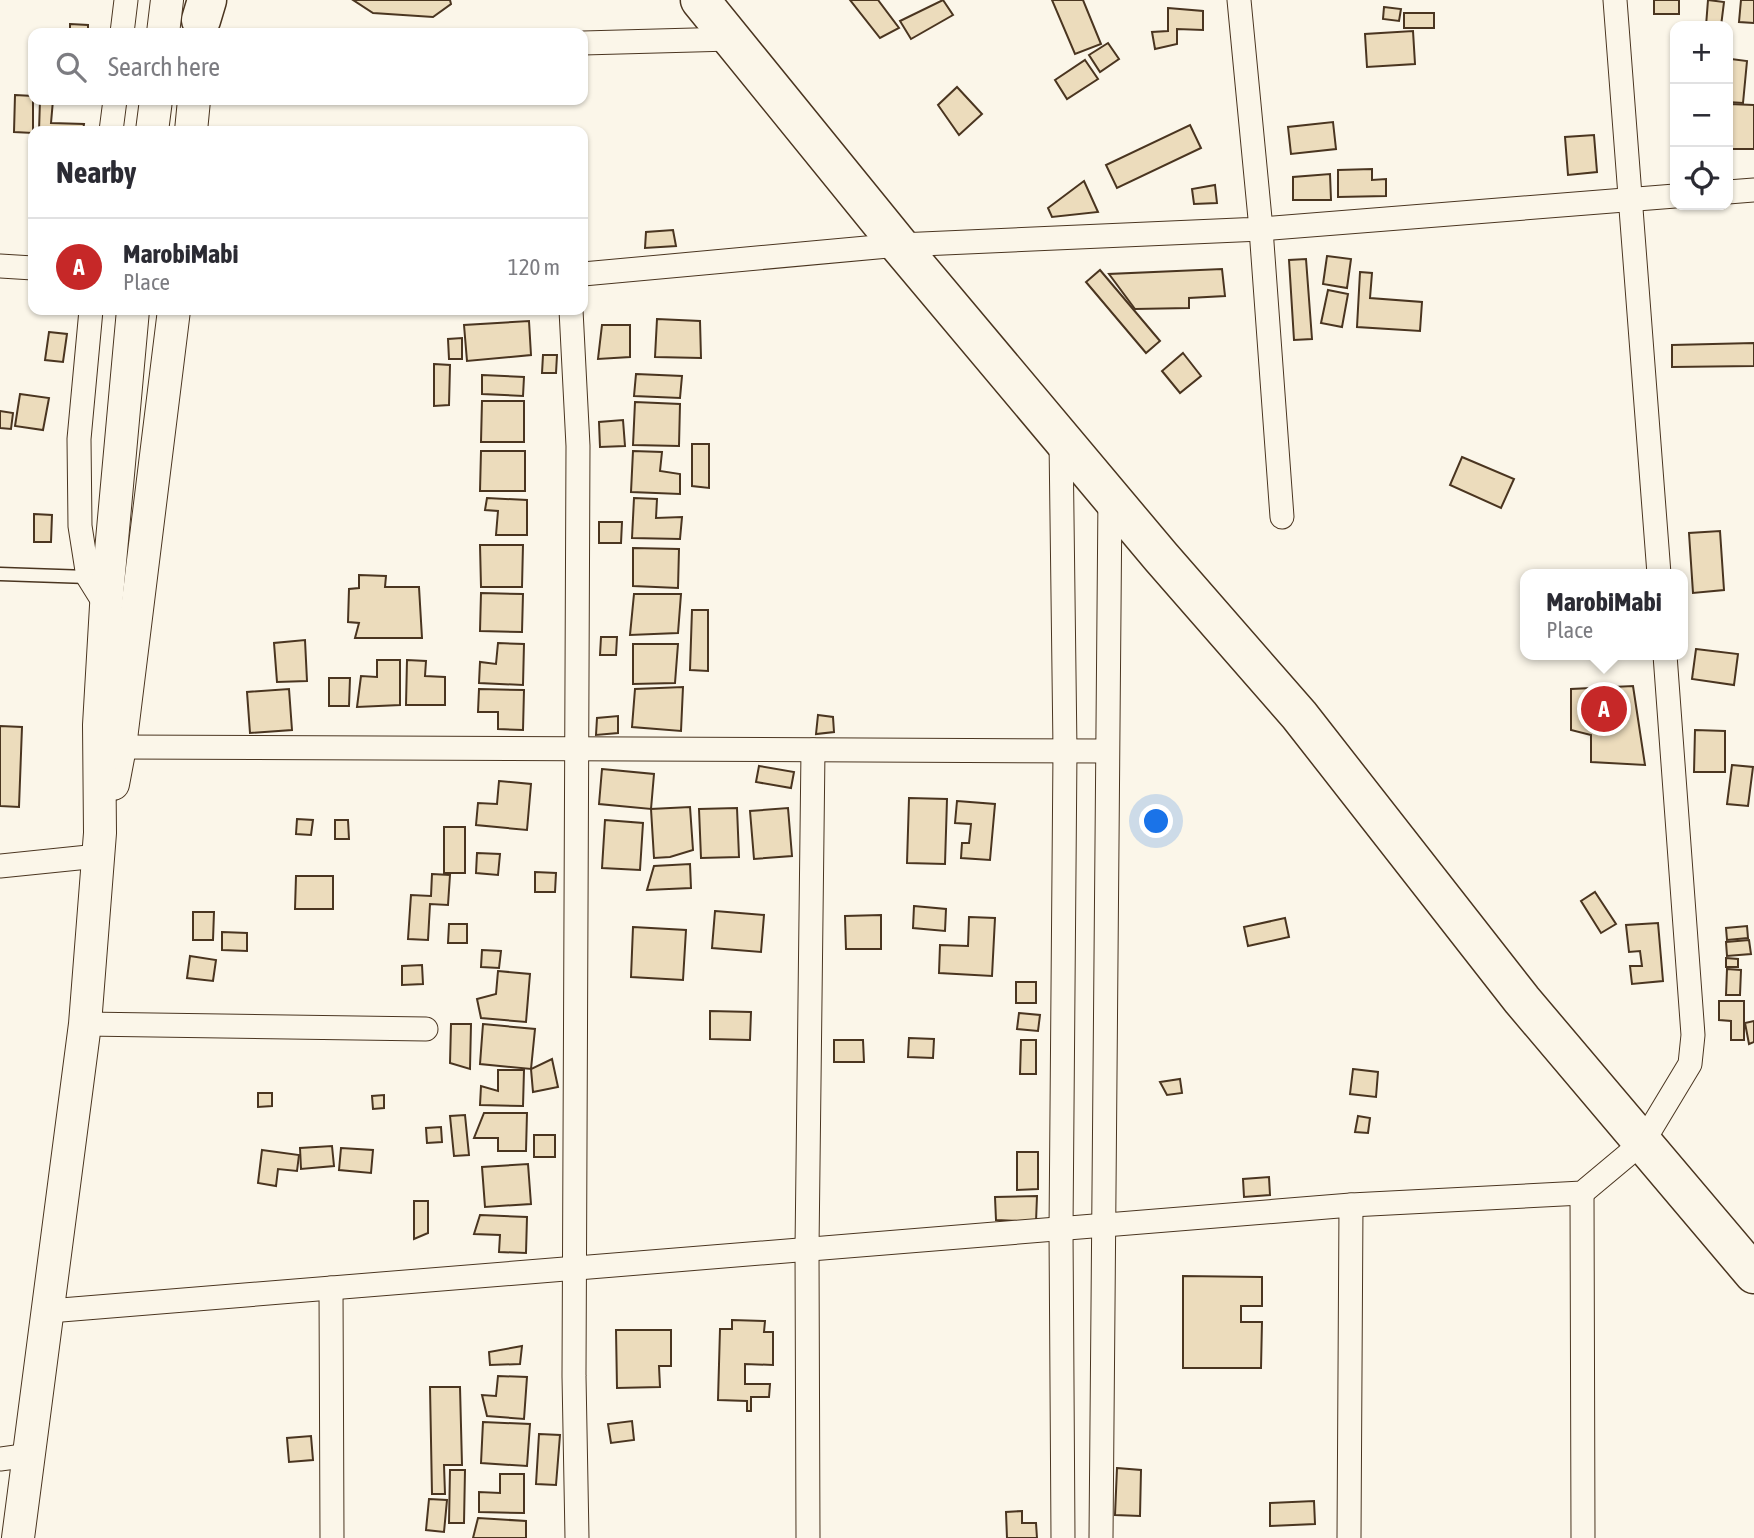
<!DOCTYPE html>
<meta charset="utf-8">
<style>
body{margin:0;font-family:"Asap Condensed",sans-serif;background:#f2f2f3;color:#2b2b33}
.controls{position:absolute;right:21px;top:21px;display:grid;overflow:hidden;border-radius:14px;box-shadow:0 2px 5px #0004}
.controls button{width:63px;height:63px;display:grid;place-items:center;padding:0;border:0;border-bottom:2px solid #e1e1e2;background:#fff;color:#2b2b33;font:35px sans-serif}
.you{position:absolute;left:1157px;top:822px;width:24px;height:24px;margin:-18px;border:5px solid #fff;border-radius:50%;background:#1a73e8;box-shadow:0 0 0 10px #1a73e833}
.badge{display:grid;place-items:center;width:46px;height:46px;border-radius:50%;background:#c62828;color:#fff;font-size:23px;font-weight:700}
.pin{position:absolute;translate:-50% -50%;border:4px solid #fff;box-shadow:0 2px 7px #0006}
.popup{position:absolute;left:1520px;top:569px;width:168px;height:91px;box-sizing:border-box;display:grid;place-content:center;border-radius:14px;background:#fff;filter:drop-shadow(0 2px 5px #0005);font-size:23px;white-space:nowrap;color:#7c7c81}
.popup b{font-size:26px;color:#2b2b33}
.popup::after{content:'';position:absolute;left:50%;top:100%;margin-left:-14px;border:14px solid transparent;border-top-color:#fff}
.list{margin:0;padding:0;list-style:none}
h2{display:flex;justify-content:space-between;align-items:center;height:91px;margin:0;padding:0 28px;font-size:30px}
h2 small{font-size:23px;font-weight:400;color:#7c7c81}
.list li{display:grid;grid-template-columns:46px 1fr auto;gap:21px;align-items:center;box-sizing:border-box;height:98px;padding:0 28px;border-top:2px solid #e1e1e2}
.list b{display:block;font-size:26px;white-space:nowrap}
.list p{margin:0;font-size:23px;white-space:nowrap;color:#7c7c81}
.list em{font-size:23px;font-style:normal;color:#7c7c81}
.icon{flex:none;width:38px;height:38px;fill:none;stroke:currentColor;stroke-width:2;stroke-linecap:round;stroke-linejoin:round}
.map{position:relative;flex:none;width:1754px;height:1538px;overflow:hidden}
.search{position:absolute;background:#fff;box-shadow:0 2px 5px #0004;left:28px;top:28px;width:560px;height:77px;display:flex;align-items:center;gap:18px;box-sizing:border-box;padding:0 24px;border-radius:14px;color:#7c7c81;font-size:26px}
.panel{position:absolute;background:#fff;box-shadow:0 2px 5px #0004;left:28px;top:126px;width:560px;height:189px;border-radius:14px}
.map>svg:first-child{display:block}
</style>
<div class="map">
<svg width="1754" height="1538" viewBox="0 0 1754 1538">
<rect width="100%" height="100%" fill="#fbf6e9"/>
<g fill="#ecdcbc" stroke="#4a3520" stroke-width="2">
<polygon points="353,0 450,0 451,4 433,17 373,13"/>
<polygon points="850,0 878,0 899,28 880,38"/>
<polygon points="943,0 953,15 911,39 900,21"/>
<polygon points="1052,0 1083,0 1101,44 1075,54"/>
<rect x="1654" y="0" width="25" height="14"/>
<polygon points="1708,0 1724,2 1721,26 1706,26"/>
<polygon points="1741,0 1754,0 1754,23 1739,22"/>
<polygon points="1384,7 1401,9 1399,21 1383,19"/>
<polygon points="1168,8 1203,11 1203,30 1177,29 1177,44 1155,49 1152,32 1168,31"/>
<rect x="1404" y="13" width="30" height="15"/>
<polygon points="70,24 88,25 88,33 70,33"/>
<polygon points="1413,31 1415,64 1367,67 1365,34"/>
<polygon points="1108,43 1119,59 1100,72 1089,55"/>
<polygon points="1731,59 1747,61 1743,103 1728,102"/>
<polygon points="1085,60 1098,79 1067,99 1055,80"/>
<polygon points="957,87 982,114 959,135 938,105"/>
<polygon points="15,95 33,96 33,133 14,132"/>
<polygon points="40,100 53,100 51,123 84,124 83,131 39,131"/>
<polygon points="1729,104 1754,105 1754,149 1728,149"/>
<polygon points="1333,122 1336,149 1291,154 1288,127"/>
<polygon points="1190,125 1201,148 1117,188 1106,165"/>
<polygon points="1594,135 1597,172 1568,175 1565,137"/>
<polygon points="1372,169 1372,180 1386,179 1386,196 1338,197 1338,170"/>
<polygon points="1330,174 1331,200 1293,200 1293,177"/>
<polygon points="1084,181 1098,212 1052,217 1048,208"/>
<polygon points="1215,185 1217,203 1194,204 1192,189"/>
<polygon points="673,230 676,246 645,248 646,232"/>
<polygon points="1327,256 1351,259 1347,288 1323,284"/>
<polygon points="1306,259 1312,339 1294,340 1289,260"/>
<polygon points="1222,269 1225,296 1189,298 1189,308 1135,309 1109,274"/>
<polygon points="1100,270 1160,341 1146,353 1086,282"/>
<polygon points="1360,272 1372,273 1370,298 1422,302 1420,331 1357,327"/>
<polygon points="1328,290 1348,294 1342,327 1321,323"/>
<polygon points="657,319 700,321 701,358 655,357"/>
<polygon points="529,321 531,355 467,361 464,325"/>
<polygon points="602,325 630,325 630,357 598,359"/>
<polygon points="49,332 67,334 63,362 45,360"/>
<polygon points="462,338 462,359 449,359 448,339"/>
<polygon points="1754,343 1754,366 1672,367 1672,345"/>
<polygon points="1183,353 1201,376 1180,393 1162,371"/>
<polygon points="543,355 557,355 556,373 542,373"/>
<polygon points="434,364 450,365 449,405 434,406"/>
<polygon points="636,374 682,376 680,398 634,396"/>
<polygon points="482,375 524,377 523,396 482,394"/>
<polygon points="20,394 49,398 43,430 15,426"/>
<polygon points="482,401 524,401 524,442 481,442"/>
<polygon points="635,402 680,404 679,446 633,445"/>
<polygon points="0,411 13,413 11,429 0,428"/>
<polygon points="623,420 625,446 600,447 599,422"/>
<polygon points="692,444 709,444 709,488 692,486"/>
<polygon points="481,451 525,451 525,491 480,491"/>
<polygon points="633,451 662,452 660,471 680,474 680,494 631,492"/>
<polygon points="1462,457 1514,479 1501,508 1450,485"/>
<polygon points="487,498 527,500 527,535 496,535 498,511 485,510"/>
<polygon points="634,498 657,499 656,518 682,517 680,539 632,538"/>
<polygon points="34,514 52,515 51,542 34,542"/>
<polygon points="599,522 622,522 621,543 599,543"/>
<polygon points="1720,531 1724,590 1693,593 1689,533"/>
<polygon points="480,545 523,545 522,587 481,587"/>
<polygon points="633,548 679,549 678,588 633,586"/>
<polygon points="359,575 386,576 385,587 419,587 422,638 355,638 359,623 348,622 349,589 359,588"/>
<polygon points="481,593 523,594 522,632 480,631"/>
<polygon points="634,594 681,594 678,633 630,635"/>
<polygon points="692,610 708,610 708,671 690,670"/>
<polygon points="601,637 617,637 616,655 600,655"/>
<polygon points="305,640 307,681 277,682 274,643"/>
<polygon points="498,643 524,644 523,685 479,683 480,662 496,664"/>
<polygon points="633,644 678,644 675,683 633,684"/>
<polygon points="1696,649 1738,654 1734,685 1692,679"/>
<polygon points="377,660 400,660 400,705 357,707 361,676 377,677"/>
<polygon points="407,660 426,661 425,676 445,677 445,705 406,705"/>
<polygon points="329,678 350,678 349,706 329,706"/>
<polygon points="1633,686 1645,765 1591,762 1591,735 1571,730 1571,689"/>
<polygon points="683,687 681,731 632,727 635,689"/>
<polygon points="289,689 292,730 250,733 247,692"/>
<polygon points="479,689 524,690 523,730 498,729 498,712 478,712"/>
<polygon points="818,715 833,717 834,732 816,734"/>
<polygon points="618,716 618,733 596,735 597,718"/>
<polygon points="0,726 22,727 19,807 0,806"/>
<polygon points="1695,730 1725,731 1725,772 1694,772"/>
<polygon points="1732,765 1753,767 1748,806 1727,804"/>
<polygon points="759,766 794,772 791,788 756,782"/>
<polygon points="602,769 654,774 651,809 599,804"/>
<polygon points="499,781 531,784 527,830 476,825 478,803 497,804"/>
<polygon points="909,798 947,799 945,864 907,863"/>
<polygon points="957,801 995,804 990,860 961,858 962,843 969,843 971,824 955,823"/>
<polygon points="690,807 693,850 670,857 654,858 651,809"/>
<polygon points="737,808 739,857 701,858 699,809"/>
<polygon points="788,808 792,856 754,859 750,811"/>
<polygon points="297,819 313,820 311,835 296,834"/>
<polygon points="335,820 348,820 349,839 335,839"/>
<polygon points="605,820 643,823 640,870 602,868"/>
<rect x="444" y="827" width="21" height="46"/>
<polygon points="477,853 500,854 498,875 476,873"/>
<polygon points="690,864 691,888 647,890 654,866"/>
<polygon points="535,872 556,873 555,892 535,892"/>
<polygon points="432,874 450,875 448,905 430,904 428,940 408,939 411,895 431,896"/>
<polygon points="296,876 333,876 333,909 295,909"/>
<polygon points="1595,892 1616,924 1601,933 1581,901"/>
<polygon points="914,906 946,909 945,931 913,928"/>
<polygon points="715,911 764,915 761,952 712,948"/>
<polygon points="193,912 214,912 213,940 193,940"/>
<polygon points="881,915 881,949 846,949 845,916"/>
<polygon points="969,917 995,918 992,976 939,973 940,945 968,946"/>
<polygon points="1285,918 1289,937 1248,946 1244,927"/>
<polygon points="1658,923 1663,981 1632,984 1630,966 1642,966 1640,951 1629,952 1626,925"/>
<polygon points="449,924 467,924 467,943 448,943"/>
<polygon points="1747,926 1748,938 1727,940 1726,928"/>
<polygon points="633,927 686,930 683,980 631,977"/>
<polygon points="222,932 247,933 247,951 222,950"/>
<polygon points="1749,940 1751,954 1727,956 1726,942"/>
<polygon points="482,950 501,951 499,968 481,967"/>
<polygon points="190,956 216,960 213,981 187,978"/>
<polygon points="1726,958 1738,959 1738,967 1726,967"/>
<polygon points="422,965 423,984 402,985 402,966"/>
<polygon points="1727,969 1741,970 1740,995 1726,995"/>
<polygon points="498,971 530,974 526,1022 481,1018 477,999 496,994"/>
<rect x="1016" y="982" width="20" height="21"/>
<polygon points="1719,1001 1744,1001 1744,1040 1731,1040 1731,1021 1719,1020"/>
<polygon points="710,1011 751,1012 750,1040 710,1039"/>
<polygon points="1019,1013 1040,1015 1038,1031 1017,1029"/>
<polygon points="1754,1021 1754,1042 1749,1044 1745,1023"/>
<polygon points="451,1024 471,1024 470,1069 450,1063"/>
<polygon points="483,1024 535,1029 531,1069 480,1064"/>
<polygon points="909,1038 934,1039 933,1058 908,1057"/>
<polygon points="834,1040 863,1040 864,1062 834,1062"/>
<polygon points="1021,1040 1036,1040 1036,1074 1020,1074"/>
<polygon points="552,1059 558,1087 533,1092 531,1069"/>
<polygon points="1353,1069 1378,1072 1376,1097 1350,1094"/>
<polygon points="498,1070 524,1070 523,1106 480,1105 481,1086 498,1091"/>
<polygon points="1180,1079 1182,1093 1167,1095 1160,1082"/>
<polygon points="258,1093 272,1093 272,1106 258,1107"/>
<polygon points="384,1095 384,1108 373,1109 372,1096"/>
<polygon points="484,1113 527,1113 526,1151 498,1151 498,1138 474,1138"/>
<polygon points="465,1115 469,1155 454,1156 450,1116"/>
<polygon points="1358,1116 1370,1118 1368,1133 1355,1132"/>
<polygon points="441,1127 442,1142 427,1143 426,1128"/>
<rect x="534" y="1135" width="21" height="22"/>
<polygon points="332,1146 334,1166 301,1169 300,1148"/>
<polygon points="341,1148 373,1150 371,1173 339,1170"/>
<polygon points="262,1150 299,1155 297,1171 278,1169 276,1186 258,1183"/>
<polygon points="1017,1152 1038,1152 1038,1189 1017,1190"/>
<polygon points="528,1164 531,1204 485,1207 482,1167"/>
<polygon points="1269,1177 1270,1195 1244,1197 1243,1179"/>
<polygon points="1037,1196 1036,1222 996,1220 995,1197"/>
<polygon points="414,1201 428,1201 428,1233 414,1239"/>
<polygon points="480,1215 527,1217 526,1253 499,1252 500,1235 474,1234"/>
<polygon points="1183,1276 1262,1277 1262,1306 1241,1306 1241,1322 1262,1322 1261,1368 1183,1368"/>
<polygon points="732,1320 765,1321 764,1332 773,1332 773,1365 745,1364 745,1384 770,1384 769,1397 751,1397 751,1411 747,1411 747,1401 718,1400 720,1329 732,1329"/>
<polygon points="616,1330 671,1330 671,1366 659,1366 660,1387 617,1388"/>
<polygon points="522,1346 520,1364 490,1365 489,1352"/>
<polygon points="498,1376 527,1377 524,1419 487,1416 482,1395 496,1396"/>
<polygon points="430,1387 460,1387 462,1465 444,1465 445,1494 432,1494"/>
<polygon points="632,1421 634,1440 611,1443 608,1424"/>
<polygon points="483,1422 530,1424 527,1466 481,1463"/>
<polygon points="539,1434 560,1435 556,1485 536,1484"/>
<polygon points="311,1436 313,1460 289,1462 287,1438"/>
<polygon points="1117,1468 1141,1470 1140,1516 1115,1515"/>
<polygon points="450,1470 465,1470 464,1523 449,1523"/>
<polygon points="500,1474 524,1474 524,1513 479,1512 479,1492 500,1493"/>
<polygon points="429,1499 447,1500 444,1532 426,1530"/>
<polygon points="1314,1501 1315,1524 1270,1526 1270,1503"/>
<polygon points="1022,1511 1022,1523 1036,1523 1037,1538 1007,1538 1006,1512"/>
<polygon points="478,1518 526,1521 526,1538 473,1538"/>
</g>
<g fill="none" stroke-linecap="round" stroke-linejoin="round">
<defs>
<polyline id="service" points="0,574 88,577"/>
<g id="minor">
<polyline points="1615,0 1659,574"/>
<polyline points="122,33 126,0"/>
<polyline points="583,43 731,39"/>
<polyline points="111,131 115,100"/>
<polyline points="1728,192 1754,190"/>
<polyline points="0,266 33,268"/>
<polyline points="583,274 899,245 1261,229 1239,0"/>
<polyline points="91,310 79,439 80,526 88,577 106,606"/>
<polyline points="571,310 578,446 574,1376 577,1538"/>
<polyline points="1061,440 1065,750 1061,1230 1063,1538"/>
<polyline points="1282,517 1261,229 1675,196"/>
<polyline points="120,747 1106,751"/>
<polyline points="0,866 98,856"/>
<polyline points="85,1024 426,1029"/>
<polyline points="1582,1193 1583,1538"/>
<polyline points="331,1288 332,1538"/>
<polyline points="49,1311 1351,1205 1582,1193 1643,1142 1690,1064 1693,1035 1665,655"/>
<polyline points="0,1459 30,1455"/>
<polyline points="808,1538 807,1249 813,750"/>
<polyline points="1101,1538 1110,495"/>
<polyline points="1349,1538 1351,1205"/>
</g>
<g id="secondary">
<polyline points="163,33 167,0"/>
<polyline points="152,131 156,100"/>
<polyline points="191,131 194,100"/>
<polyline points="113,784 120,747 174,310"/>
<polyline points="18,1538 85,1024 100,833 99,725 106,606 133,310"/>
</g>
<g id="trunk">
<polyline points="700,0 899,245 1161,557 1299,715 1522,1000 1754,1274"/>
<polyline points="201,20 207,0"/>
</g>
</defs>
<use href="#service" stroke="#4a3520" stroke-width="15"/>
<use href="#minor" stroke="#4a3520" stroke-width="25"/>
<use href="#secondary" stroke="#4a3520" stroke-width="34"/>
<use href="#trunk" stroke="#4a3520" stroke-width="41"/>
<use href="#service" stroke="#fbf6e9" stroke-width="12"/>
<use href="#minor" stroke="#fbf6e9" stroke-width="23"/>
<use href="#secondary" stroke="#fbf6e9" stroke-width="32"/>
<use href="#trunk" stroke="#fbf6e9" stroke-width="38"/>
</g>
</svg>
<div class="controls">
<button>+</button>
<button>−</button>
<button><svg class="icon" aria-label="locate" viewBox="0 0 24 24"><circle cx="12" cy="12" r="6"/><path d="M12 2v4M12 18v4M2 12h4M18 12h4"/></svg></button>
</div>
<div class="you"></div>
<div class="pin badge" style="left:1604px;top:709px">A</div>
<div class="popup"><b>MarobiMabi</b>Place</div>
<div class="search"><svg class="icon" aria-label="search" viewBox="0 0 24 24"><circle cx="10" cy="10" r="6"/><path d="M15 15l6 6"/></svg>Search here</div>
<section class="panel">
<h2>Nearby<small></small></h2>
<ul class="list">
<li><span class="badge">A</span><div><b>MarobiMabi</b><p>Place</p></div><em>120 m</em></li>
</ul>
</section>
</div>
